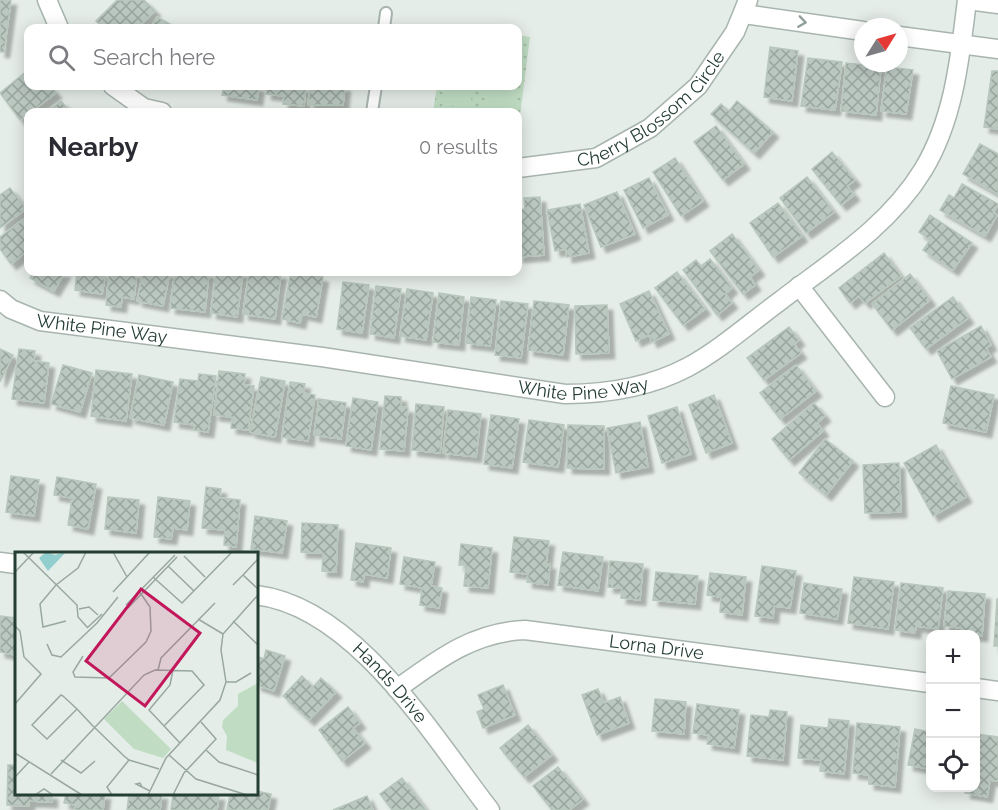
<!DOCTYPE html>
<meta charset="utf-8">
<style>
body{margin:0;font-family:Raleway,sans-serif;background:#f7f7f7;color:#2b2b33}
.controls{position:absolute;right:18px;bottom:18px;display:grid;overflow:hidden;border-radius:12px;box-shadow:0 3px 15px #0003}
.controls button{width:54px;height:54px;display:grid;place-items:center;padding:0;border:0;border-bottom:2px solid #e1e1e2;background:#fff;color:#2b2b33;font:30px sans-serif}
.compass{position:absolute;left:854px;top:18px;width:54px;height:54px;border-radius:50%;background:#fff;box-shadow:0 3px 15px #0003;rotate:53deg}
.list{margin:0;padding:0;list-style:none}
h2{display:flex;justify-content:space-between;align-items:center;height:78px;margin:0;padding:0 24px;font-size:26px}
h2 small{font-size:20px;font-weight:400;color:#7c7c81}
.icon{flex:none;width:33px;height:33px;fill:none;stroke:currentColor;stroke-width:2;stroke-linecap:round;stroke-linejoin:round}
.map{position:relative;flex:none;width:998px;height:810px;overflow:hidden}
.search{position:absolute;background:#fff;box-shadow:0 3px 15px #0003;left:24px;top:24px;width:498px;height:66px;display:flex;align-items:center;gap:15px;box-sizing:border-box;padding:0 21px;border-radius:12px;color:#7c7c81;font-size:22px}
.panel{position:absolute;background:#fff;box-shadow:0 3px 15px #0003;left:24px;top:108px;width:498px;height:168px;border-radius:12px}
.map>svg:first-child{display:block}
</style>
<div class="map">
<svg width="998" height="810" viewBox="0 0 998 810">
<defs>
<pattern id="park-dots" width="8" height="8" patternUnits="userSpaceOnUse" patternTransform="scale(1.5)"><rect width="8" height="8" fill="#c0ddc3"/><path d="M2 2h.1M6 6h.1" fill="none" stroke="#a5bfa8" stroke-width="1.8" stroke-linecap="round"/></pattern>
<pattern id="building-cross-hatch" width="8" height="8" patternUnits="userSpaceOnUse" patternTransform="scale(1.5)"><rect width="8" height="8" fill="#bbc8c1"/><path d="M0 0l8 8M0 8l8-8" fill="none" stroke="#98a49e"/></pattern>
<filter id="shadow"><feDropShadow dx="5.5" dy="5.5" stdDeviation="1.5" flood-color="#0004"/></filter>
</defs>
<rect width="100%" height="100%" fill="#e5ede8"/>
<polygon fill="url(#park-dots)" points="518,35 530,37 518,132 518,112 433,112 437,86 518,86"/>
<g fill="#c0ddc3">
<polygon points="444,86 473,86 470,108 441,104"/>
<polygon points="487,86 517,86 513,112 484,110"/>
</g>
<g fill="url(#building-cross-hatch)" stroke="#b8c7be" stroke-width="1.5" filter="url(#shadow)">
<polygon points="0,0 11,0 4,52 0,52"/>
<polygon points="117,0 144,0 155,11 137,28 103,28 96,21"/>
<polygon points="157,17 177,28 151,28"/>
<polygon points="770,47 798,51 792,101 764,97"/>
<polygon points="808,58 842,62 835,110 801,106"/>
<polygon points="846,63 881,67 876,115 841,111"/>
<polygon points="887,67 913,70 906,114 881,111"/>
<polygon points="28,70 28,86 50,86 56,93 20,120 0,93"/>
<polygon points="992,71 998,71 998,129 984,127"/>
<polygon points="224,86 259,86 257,100 222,95"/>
<polygon points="267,86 306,86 304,106 283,104 284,96 266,94"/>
<polygon points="310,86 345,86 343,105 308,105"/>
<polygon points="61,101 70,112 47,112"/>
<polygon points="737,101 773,132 754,153 711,114 721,104 729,111"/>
<polygon points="716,126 744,164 723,180 694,142"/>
<polygon points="980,144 998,154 998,194 963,174"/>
<polygon points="832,152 855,180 847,186 854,195 841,205 812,169"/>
<polygon points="675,158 703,201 681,216 653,172"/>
<polygon points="807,177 834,212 806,233 780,198"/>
<polygon points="649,178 668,215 643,228 624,190"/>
<polygon points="962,184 998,204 993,213 997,215 985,236 940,210 949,195 954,198"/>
<polygon points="10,188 26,209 0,228 0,195"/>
<polygon points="617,192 635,234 601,247 584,205"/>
<polygon points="540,197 544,255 518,257 518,210 525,209 524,198"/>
<polygon points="778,203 802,236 773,257 750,223"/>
<polygon points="580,204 589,253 567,257 566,249 555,251 547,210"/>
<polygon points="930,215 972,243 953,270 923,250 930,240 919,232"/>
<polygon points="28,216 28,250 11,264 0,249 0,237"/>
<polygon points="732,234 759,270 750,277 755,285 743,294 710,251"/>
<polygon points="884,253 901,276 865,303 859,296 850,303 839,288"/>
<polygon points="710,259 732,288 725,294 732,303 717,315 683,270 696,260 701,266"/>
<polygon points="33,272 65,272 54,291 30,278"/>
<polygon points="77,272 106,272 102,294 75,290"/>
<polygon points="109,272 137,272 134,299 122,297 121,307 106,305"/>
<polygon points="143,272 170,272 163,306 137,301"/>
<polygon points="175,272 209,272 205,312 170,308"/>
<polygon points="216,272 243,272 237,317 211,313"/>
<polygon points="249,272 281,274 275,319 243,314"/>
<polygon points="291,272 323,277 316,317 302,314 300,323 282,319"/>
<polygon points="677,272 705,309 683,325 655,288"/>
<polygon points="910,274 930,300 892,330 872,304"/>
<polygon points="343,282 369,285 362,333 337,329"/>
<polygon points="376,286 401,289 394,338 370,334"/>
<polygon points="407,289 433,293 426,340 400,336"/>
<polygon points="649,291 669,334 652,342 649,335 636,341 620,304"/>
<polygon points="439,293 464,297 459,345 433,342"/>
<polygon points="471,297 496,300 490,346 466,343"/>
<polygon points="953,297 968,318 926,349 910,328"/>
<polygon points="501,301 528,304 521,358 495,355"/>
<polygon points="534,301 569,305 563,355 528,350"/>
<polygon points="607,305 609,353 576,354 575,306"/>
<polygon points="981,326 991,345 986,348 991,357 952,379 937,351"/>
<polygon points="789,327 799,340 794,344 801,353 764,380 747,358"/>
<polygon points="0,349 13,355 0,382"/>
<polygon points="19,349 35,351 34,361 49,363 44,403 12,399"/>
<polygon points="63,365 92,373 80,412 51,404"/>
<polygon points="796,365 816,391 780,419 760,393"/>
<polygon points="96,370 132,374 126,421 91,416"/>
<polygon points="219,371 245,374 244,385 254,386 248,430 231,428 232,417 214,415"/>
<polygon points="199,374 216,376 208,432 194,430 195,425 174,422 180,379 198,381"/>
<polygon points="139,375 173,382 164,425 130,418"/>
<polygon points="261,377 285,381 275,437 250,432"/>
<polygon points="290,382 305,384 303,393 315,395 308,441 282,437"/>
<polygon points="951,386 994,395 986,432 943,423"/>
<polygon points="714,395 732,443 706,453 689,405"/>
<polygon points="385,396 401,397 401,407 408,408 404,451 380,449"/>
<polygon points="353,398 378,402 371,450 346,446"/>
<polygon points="319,399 346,403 341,439 314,435"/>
<polygon points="814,403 825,416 817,423 823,431 789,460 772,439"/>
<polygon points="416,404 444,407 440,453 412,450"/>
<polygon points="677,407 691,454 662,463 648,416"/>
<polygon points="448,410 481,414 476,457 443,453"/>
<polygon points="491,415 519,419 512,468 484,464"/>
<polygon points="529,420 564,425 558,467 523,462"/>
<polygon points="640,422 648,467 616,473 607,428"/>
<polygon points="568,425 604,426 604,469 567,468"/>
<polygon points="825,439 853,461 826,495 799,473"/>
<polygon points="936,445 966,497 933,516 904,463"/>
<polygon points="899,463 901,512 865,513 863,465"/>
<polygon points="11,476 39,480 34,516 6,512"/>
<polygon points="57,477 96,484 88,529 68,525 72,498 54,495"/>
<polygon points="206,487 221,489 220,498 240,500 236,547 224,545 225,530 202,528"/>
<polygon points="108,497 139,500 136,533 105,529"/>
<polygon points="158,497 190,501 187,530 173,528 171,539 154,537"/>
<polygon points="255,516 287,521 282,553 251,549"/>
<polygon points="302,523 338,525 336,572 322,571 323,553 301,552"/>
<polygon points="514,537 549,541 546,564 550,564 548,585 527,582 528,574 510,572"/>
<polygon points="356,543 391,548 387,578 364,574 363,582 351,580"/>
<polygon points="461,544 492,548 488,588 464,586 466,565 459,565"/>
<polygon points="563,552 603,557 598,591 558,585"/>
<polygon points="404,557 435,562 431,586 442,588 439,608 420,605 422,588 400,584"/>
<polygon points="610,561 643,564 640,600 621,598 622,588 608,587"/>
<polygon points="762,566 796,571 790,608 774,606 773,618 755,616"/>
<polygon points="656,572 698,576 695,604 653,600"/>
<polygon points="710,573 746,577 742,615 720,612 721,597 707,595"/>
<polygon points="854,577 894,582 888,629 848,623"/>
<polygon points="804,583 842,589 837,619 800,613"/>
<polygon points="901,583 943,588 938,629 916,626 915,633 895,630"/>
<polygon points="948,591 985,594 982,636 961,634 962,628 944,626"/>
<polygon points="997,599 998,599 998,646 994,646"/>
<polygon points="0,616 16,618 16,655 0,652"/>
<polygon points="266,650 285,656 274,691 256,685 256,656 264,659"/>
<polygon points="302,676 313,687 321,678 336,692 309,720 283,696"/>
<polygon points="503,685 515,715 483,728 477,712 484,709 478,695"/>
<polygon points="598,689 604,703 620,697 629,723 597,735 582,695"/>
<polygon points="655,699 686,702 684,734 652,731"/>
<polygon points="697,704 739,710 734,748 707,744 709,735 693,733"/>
<polygon points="348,707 360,723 353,728 365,743 342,761 319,730"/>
<polygon points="770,710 787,712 783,760 747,756 751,715 769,717"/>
<polygon points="829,719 849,721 844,774 820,771 821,760 798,758 801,725 828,728"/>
<polygon points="857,723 900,727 895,787 869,784 869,775 853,773"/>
<polygon points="528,725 552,755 524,777 500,748"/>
<polygon points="915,729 930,732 930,769 908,765"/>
<polygon points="976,734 998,737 998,781 990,780 987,797 965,793 966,788 976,788"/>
<polygon points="8,765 16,765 16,794 52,794 52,802 29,801 29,806 7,805"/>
<polygon points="558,767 583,799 569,810 552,810 533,786"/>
<polygon points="402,778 426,810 392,810 380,794"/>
<polygon points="256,791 271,794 268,810 227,810 230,794 256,794"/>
<polygon points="66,794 105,794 103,810 75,810 76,805 64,803"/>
<polygon points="129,794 162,794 160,810 127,810"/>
<polygon points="173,794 219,795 217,810 171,810"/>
<polygon points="367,796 373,810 333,810"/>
</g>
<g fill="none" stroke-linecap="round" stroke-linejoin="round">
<defs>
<g id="service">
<polyline points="384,28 386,13"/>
<polyline points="372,112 376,86"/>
</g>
<g id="minor">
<polyline points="47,0 59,28"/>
<polyline points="968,0 998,4"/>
<polyline points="744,14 863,31"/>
<polyline points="899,36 998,49"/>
<polyline points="113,86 144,108 162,112"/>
<path id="s1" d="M518,168L596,158L650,128L698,86L735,32L748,0"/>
<polyline points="799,286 885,397"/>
<path id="s2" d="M0,300L11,309L40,321L322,357L565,394C607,394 650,387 688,367C721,349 750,323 780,301C831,262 889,226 923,170C954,119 960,58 967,0"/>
<polyline points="0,562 16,564"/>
<path id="s3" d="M256,595C356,607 433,737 490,810"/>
<polyline points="976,688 998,691"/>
<path id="s4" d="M397,689C437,660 473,632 525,630L930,683"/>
</g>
</defs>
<use href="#service" stroke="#a8b5ae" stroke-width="14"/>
<use href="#minor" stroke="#a8b5ae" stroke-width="21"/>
<use href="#service" stroke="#fff" stroke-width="10"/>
<use href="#minor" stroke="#fff" stroke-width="18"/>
</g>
<defs><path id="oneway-chevron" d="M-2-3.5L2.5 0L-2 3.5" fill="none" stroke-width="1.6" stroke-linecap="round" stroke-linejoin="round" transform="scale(1.5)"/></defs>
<use stroke="#929e9a" href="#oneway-chevron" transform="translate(802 22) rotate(8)"/>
<g text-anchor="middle" stroke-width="5" stroke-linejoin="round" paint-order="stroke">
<g font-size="18" fill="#253e34" stroke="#f6faf7">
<text dy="6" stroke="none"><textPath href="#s1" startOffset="152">Cherry Blossom Circle</textPath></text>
<text dy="6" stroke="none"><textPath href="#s2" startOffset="108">White Pine Way</textPath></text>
<text dy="6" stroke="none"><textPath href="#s2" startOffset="594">White Pine Way</textPath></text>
<text dy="6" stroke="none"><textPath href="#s4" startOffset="276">Lorna Drive</textPath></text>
<text dy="6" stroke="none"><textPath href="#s3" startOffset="164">Hands Drive</textPath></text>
</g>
</g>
<g transform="translate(15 552)">
<rect width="243" height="243" fill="#e5ede8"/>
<path d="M243,131V211L211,198L212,184L207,175L208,168L223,154V142Z" fill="#c0ddc3"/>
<path d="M107,149L156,197L148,206L119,197L89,167Z" fill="#c0ddc3"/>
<path d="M31,0L40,3L51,0L33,19L24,6Z" fill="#92cece"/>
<path fill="none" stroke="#98a7a0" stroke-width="1.5" d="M8,0L62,53L63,65L72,75M98,0L112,25M169,4L190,25M153,14L179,39M0,20L19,0M228,23L243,7M138,25L167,51L217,0M218,33L228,23L243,37M98,40L135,0M111,53L160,3M113,56L162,5M64,57L74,55L83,63M183,67L208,82M51,69L28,75L25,52L41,33L63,16L71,0M218,69L243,93M0,74L5,79L9,105L26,122L0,152M72,76L87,62M32,92L37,103L46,105L82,71L103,45M68,104L58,120L60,125L94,126L131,90L136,79L135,55L124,39M143,118L146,106L200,51M158,118L155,133L134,158L165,191M211,130H221L236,121M62,157L32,187L17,173L46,143L48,144L62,157L77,173L109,204L114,208L144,217M191,198L204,210L243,223M0,201L67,243M154,203L181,227L232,243M46,208L66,221L80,209M36,222L129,123L140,118L177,119L189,133L149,174M0,225L14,210M127,235L125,231L121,232L135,239M20,243L29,237L38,243M97,243L92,235L114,208M133,243L151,206L205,148L211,130L206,98L208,82L243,43M158,243L169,221L201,187L186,170"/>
<path fill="#c2185b" fill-opacity="0.15" stroke="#c2185b" stroke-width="3" d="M126,37L185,81L130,154L71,109Z"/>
<rect width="243" height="243" fill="none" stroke="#253e34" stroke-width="3"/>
</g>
</svg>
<div class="controls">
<button>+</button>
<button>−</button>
<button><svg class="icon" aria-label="locate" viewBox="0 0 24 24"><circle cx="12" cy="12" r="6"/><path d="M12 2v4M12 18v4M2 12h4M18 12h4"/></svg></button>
</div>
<svg class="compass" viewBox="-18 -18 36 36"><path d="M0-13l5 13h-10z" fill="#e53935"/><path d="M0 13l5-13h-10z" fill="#7c7c81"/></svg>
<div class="search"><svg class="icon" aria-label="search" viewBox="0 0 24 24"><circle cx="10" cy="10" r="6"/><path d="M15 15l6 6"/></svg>Search here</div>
<section class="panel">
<h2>Nearby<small>0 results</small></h2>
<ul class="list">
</ul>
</section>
</div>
